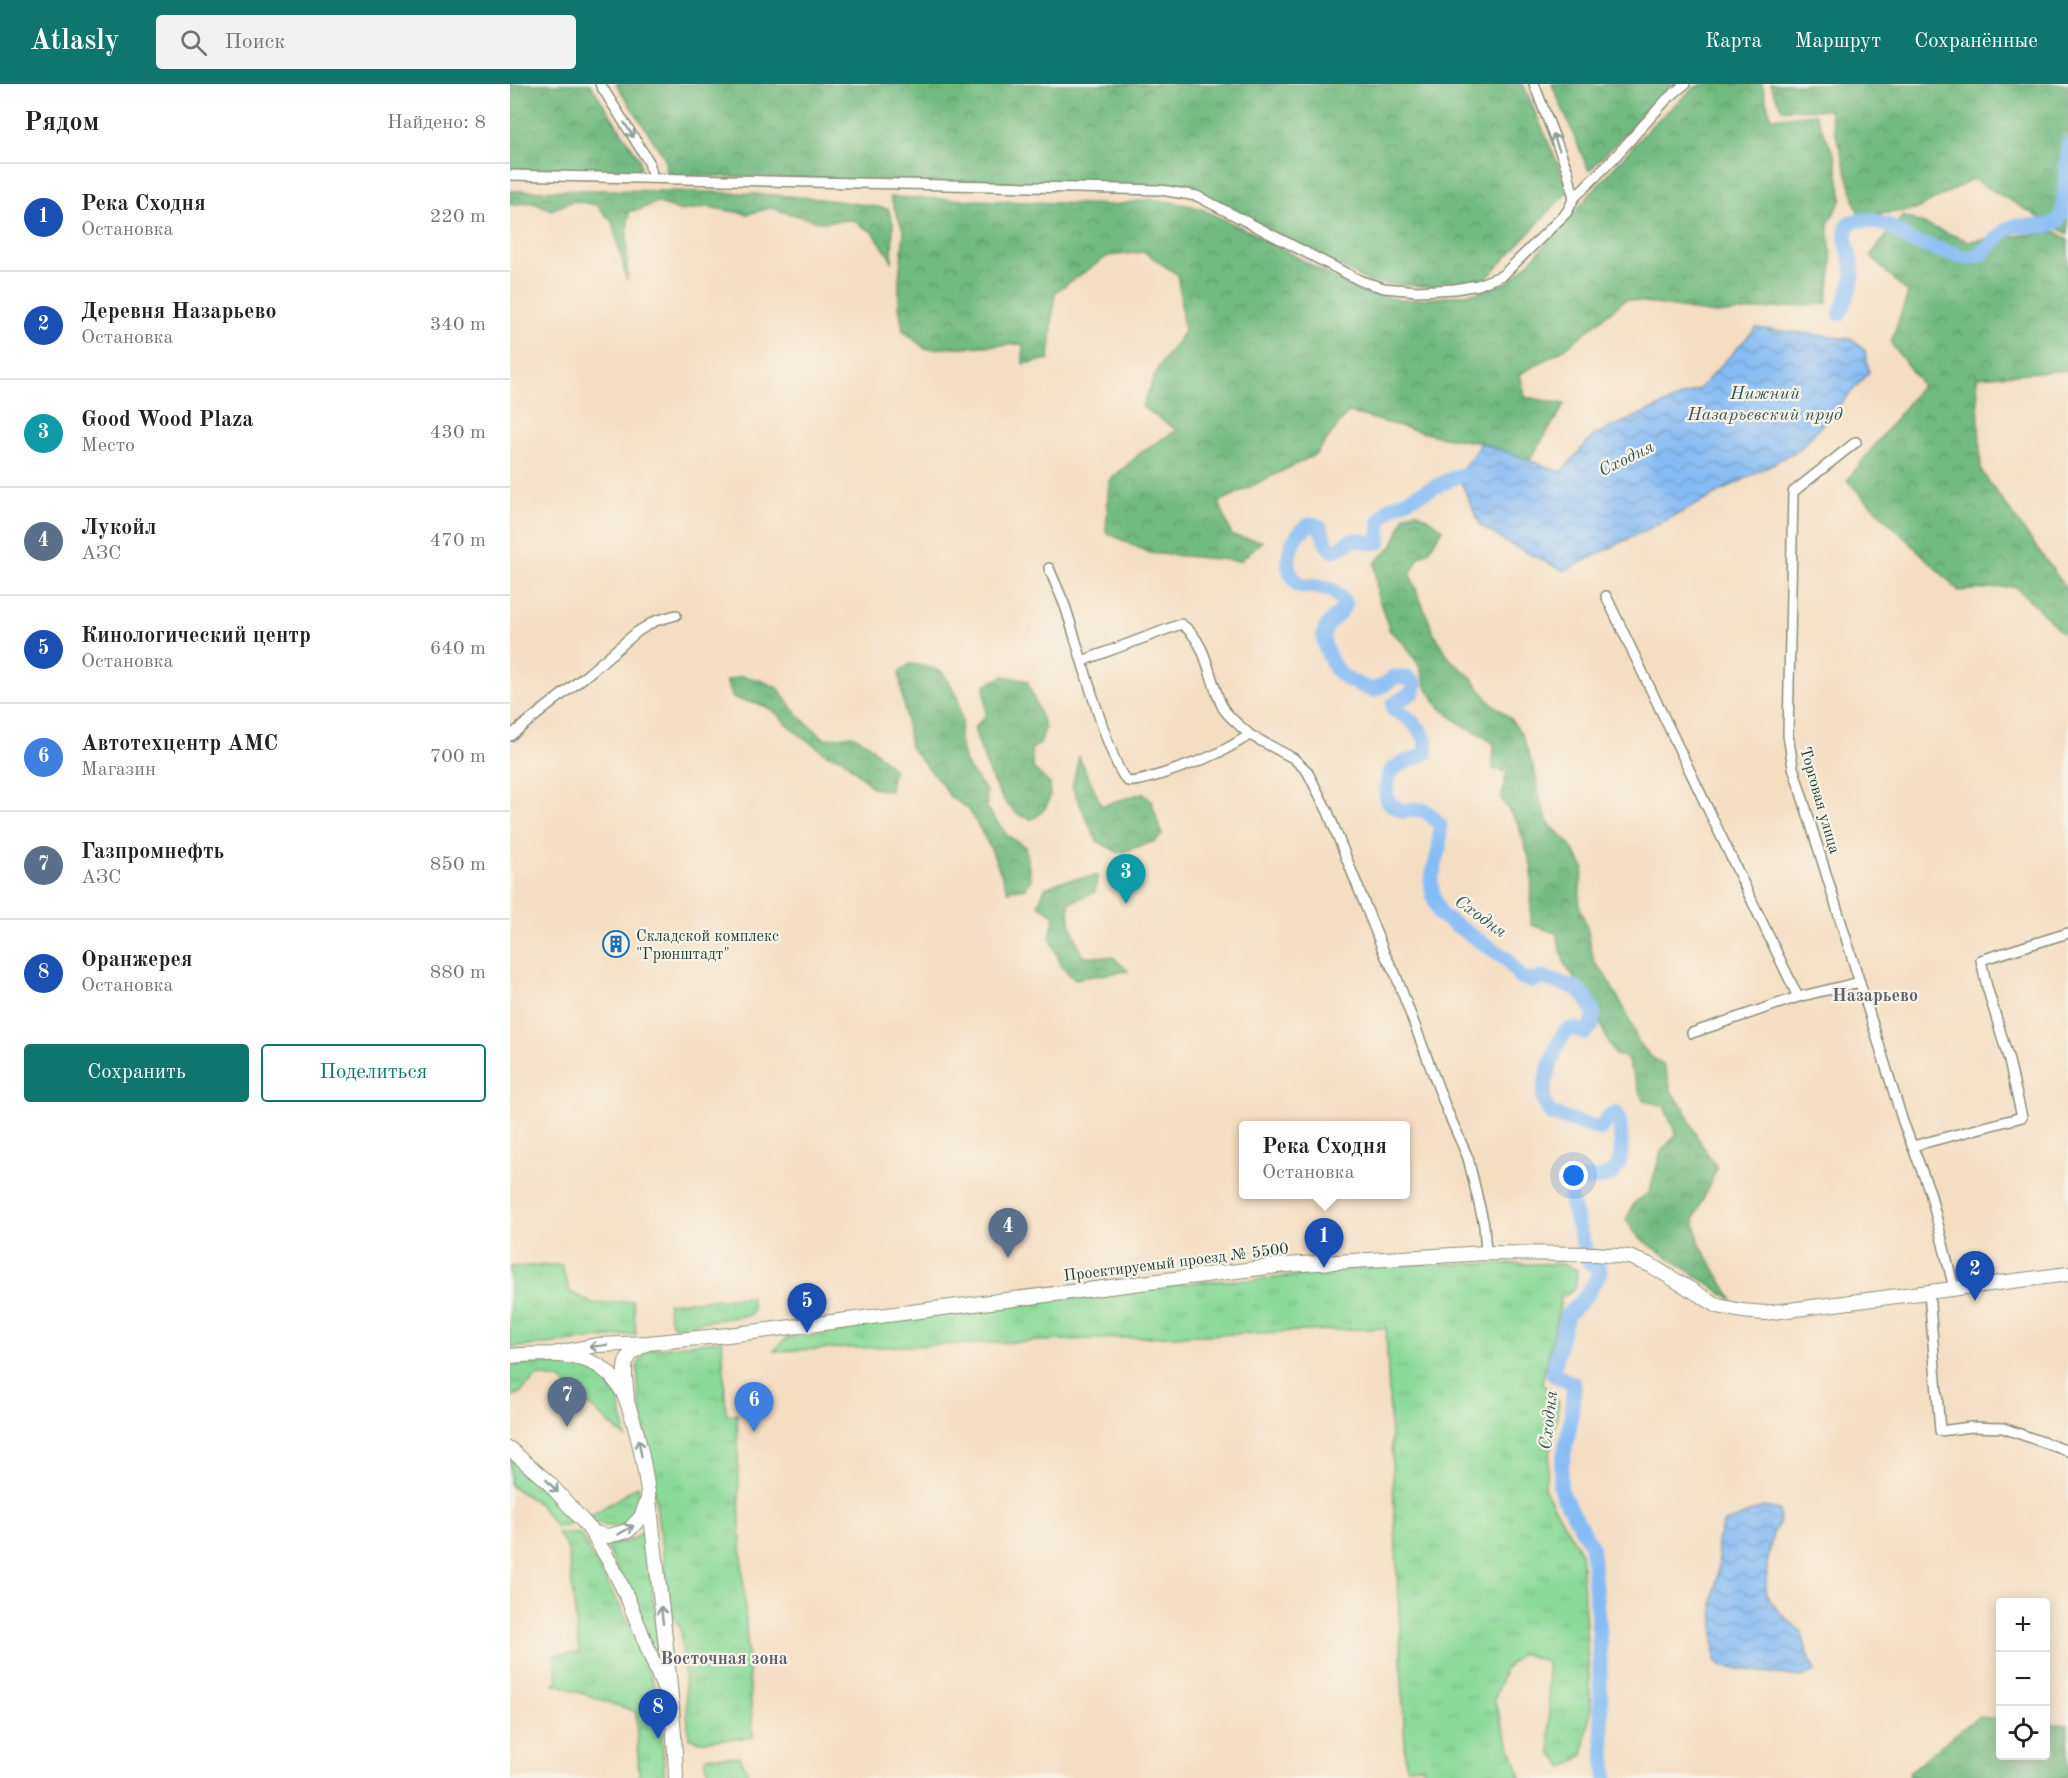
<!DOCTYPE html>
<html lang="ru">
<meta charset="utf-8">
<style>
body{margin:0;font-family:"Old Standard TT",serif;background:#f2f2f2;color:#222}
.controls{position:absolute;right:18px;bottom:18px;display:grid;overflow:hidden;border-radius:6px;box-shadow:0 3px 15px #0003}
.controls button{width:54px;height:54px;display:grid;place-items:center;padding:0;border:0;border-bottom:2px solid #e0e0e0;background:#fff;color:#222;font:30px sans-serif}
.you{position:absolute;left:1064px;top:1092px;width:21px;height:21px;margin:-15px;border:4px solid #fff;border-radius:50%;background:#1a73e8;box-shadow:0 0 0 9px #1a73e833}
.badge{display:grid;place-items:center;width:39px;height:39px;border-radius:50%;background:#0f766e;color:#fff;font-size:20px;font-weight:700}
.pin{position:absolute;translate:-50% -50px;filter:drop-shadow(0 2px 3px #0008)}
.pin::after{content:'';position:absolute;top:32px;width:21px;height:18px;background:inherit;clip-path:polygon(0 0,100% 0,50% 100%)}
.popup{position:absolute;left:729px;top:1037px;width:171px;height:78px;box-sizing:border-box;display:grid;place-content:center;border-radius:6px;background:#fff;filter:drop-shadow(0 2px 4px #0005);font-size:20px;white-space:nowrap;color:#767676}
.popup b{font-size:22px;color:#222}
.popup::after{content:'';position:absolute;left:50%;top:100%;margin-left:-12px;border:12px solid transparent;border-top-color:#fff}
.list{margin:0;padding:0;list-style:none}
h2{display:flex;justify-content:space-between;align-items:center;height:78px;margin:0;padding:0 24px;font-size:26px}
h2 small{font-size:20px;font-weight:400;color:#767676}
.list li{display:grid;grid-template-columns:39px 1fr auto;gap:18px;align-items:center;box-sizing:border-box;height:108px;padding:0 24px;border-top:2px solid #e0e0e0}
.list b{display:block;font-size:22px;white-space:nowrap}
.list p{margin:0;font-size:20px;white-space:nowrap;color:#767676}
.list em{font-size:20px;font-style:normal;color:#767676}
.actions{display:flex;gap:12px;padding:18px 24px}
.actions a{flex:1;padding:14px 0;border:2px solid #0f766e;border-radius:6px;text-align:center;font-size:21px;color:#0f766e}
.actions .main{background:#0f766e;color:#fff}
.icon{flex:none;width:33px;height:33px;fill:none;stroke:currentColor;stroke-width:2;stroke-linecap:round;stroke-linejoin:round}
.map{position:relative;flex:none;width:1558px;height:1694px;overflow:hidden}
header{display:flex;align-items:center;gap:36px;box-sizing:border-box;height:84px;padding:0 30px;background:#0f766e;color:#fff}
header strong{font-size:28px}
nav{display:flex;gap:33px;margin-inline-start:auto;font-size:21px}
.search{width:420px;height:54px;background:#f2f2f2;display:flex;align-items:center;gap:15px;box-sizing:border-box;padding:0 21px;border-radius:6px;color:#767676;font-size:22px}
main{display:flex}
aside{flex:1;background:#fff}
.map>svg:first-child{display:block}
</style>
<header>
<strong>Atlasly</strong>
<div class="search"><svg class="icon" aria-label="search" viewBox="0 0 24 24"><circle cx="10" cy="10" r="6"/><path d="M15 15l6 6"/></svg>Поиск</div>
<nav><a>Карта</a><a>Маршрут</a><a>Сохранённые</a></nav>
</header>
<main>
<aside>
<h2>Рядом<small>Найдено: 8</small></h2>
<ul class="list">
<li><span class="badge" style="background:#1a4fb4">1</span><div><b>Река Сходня</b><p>Остановка</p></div><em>220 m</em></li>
<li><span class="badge" style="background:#1a4fb4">2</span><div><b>Деревня Назарьево</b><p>Остановка</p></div><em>340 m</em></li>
<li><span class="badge" style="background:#0f9aa8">3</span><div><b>Good Wood Plaza</b><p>Место</p></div><em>430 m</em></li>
<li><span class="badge" style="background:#5c6f8a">4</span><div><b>Лукойл</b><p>АЗС</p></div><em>470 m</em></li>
<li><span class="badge" style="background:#1a4fb4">5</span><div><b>Кинологический центр</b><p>Остановка</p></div><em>640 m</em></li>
<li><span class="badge" style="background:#3f7fe0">6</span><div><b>Автотехцентр АМС</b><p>Магазин</p></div><em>700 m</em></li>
<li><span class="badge" style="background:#5c6f8a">7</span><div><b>Газпромнефть</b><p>АЗС</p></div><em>850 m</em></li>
<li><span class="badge" style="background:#1a4fb4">8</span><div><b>Оранжерея</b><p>Остановка</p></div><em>880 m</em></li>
</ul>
<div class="actions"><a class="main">Сохранить</a><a>Поделиться</a></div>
</aside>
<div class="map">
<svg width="1558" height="1694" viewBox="0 0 1558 1694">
<defs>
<pattern id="grass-tufts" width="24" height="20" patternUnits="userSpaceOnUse" patternTransform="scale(1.5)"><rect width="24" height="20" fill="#8cda98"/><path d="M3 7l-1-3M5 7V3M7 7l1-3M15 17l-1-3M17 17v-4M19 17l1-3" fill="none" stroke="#78bc84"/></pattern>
<pattern id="forest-crowns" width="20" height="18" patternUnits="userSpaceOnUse" patternTransform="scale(1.5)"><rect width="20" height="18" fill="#71ba80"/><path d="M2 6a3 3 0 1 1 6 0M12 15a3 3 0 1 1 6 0" fill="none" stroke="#5c986a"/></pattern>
<pattern id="water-waves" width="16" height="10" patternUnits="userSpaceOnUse" patternTransform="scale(1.5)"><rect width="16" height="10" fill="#86bcf5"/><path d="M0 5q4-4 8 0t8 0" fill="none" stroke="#6d9ac7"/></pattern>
</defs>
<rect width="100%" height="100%" fill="#f7f3e8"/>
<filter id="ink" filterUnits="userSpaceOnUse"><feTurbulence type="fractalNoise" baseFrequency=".0167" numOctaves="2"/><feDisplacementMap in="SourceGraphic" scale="12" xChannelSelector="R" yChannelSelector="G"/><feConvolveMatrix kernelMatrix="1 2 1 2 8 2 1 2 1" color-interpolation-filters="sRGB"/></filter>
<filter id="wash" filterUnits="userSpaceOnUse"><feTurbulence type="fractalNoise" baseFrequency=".008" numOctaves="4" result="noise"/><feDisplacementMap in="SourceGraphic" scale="24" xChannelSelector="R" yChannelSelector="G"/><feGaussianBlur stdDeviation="1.35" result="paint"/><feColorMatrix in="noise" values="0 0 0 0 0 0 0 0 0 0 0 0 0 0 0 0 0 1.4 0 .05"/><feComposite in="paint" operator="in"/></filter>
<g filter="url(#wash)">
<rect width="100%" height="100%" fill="#f4dec2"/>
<g fill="url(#grass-tufts)" stroke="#568c66" stroke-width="1.5">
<polygon points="893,1180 1052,1180 1067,1186 1066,1203 1050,1214 1050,1222 1032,1299 1049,1319 1034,1405 1071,1469 1081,1625 1073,1671 1054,1684 1041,1668 1037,1578 1011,1569 995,1585 984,1616 1011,1694 914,1694 913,1682 896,1683 876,1244 264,1267 278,1253 303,1252 328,1244 699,1197 747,1196"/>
<polygon points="51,1181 60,1208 83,1220 123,1217 126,1250 0,1264 0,1183"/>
<polygon points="241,1213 243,1227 239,1231 164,1242 160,1236 157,1219"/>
<polygon points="212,1256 216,1330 227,1330 230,1445 243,1653 191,1657 179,1654 171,1547 160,1523 140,1377 129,1311 127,1283 136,1266"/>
<polygon points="22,1279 68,1280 93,1293 109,1316 116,1354 49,1295 27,1292 8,1311 6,1309 0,1316 0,1282"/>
<path d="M0,1374C22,1392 44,1412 60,1436L59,1440L46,1443L29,1420L0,1401Z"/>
<path d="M128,1402C130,1422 131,1439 106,1442C95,1443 88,1440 79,1433Z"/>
<path d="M135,1446L151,1581L95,1459C113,1461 121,1458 135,1446Z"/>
<polygon points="47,1449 70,1450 115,1532 143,1598 150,1625 155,1694 129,1694 126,1628 43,1599 48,1598 45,1571 69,1569 58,1465"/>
<polygon points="200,1672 230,1673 240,1694 199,1694 195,1674"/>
</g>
<g fill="url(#forest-crowns)" stroke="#487c5a" stroke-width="1.5">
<polygon points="0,0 80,0 129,74 131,83 128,90 0,87"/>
<polygon points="106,0 1013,0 1059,106 977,194 929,203 861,199 683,104 156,91 155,74"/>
<polygon points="1042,0 1162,0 1079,87"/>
<polygon points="1194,0 1252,0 1261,34 1305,30 1325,73 1332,115 1318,139 1322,180 1317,219 1205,230 1116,215 1056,264 1010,290 1015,313 1055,320 1019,377 971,359 923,351 838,328 805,371 709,418 722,452 752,457 730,477 639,469 596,448 599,397 633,367 667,346 632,323 649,282 674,248 668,191 634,168 598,172 545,208 539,275 513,280 513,260 415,265 393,246 389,222 389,195 394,148 380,113 604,121 643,115 687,123 749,152 847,207 890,216 927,214 969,208 998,198 1019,179 1142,41 1184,4"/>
<polygon points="1260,0 1558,0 1558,150 1463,95 1405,126 1349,132 1319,26 1272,25"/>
<path d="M84,106C182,107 282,107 378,125L383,139L382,177L364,149L342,136L310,138L260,124L238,130L197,123L171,127L147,118L129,126L119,127L117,151V196L102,138L87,121L63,117L41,126L24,118L0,121V107Z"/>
<polygon points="1393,132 1458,157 1547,148 1558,156 1558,286 1467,293 1471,387 1558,507 1558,554 1505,502 1449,507 1337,397 1412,301 1381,259 1398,209 1360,172"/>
<polygon points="906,427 933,445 918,468 909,473 900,491 924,549 940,575 962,594 978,616 1000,634 1012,651 1025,688 1029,713 1038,739 1058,758 1074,784 1070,803 1069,821 1077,844 1084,878 1095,891 1116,928 1128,957 1138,970 1154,982 1162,1009 1174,1024 1187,1053 1207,1084 1184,1135 1190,1161 1223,1216 1129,1154 1116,1136 1125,1118 1139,1109 1151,1068 1166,1051 1154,1022 1133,1016 1116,973 1105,971 1093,946 1085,921 1055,881 1046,849 1021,841 1022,783 1008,739 991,715 997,688 983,685 984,660 968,649 948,638 930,624 917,605 909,581 892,557 880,547 867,510 865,479 883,461 895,431"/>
<polygon points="400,580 413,582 432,588 447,612 452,638 449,652 455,679 476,707 477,725 497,751 515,763 521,795 516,804 498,807 481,765 458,724 440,713 433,701 400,663 389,588"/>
<polygon points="231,592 250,596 268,604 289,632 315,655 342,651 357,659 383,685 380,707 363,704 332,674 318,671 283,646 266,629 255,622 223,614 216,597"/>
<path d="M494,592L517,597L535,643L530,660L521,665L523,684L540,700C541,717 537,727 522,735C517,734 509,732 505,728C483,710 472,670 464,644L476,631L475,601Z"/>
<polygon points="569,673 592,722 632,709 641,716 652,751 645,757 609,769 587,757 562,703"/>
<polygon points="587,792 585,808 559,819 560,838 572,872 603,873 618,887 564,895 551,882 540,853 545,831 528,821 535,804 552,797"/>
<polygon points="1468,1633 1490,1635 1490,1672 1536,1672 1536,1639 1558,1641 1558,1694 1399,1694 1400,1688 1430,1662"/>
</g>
<g fill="url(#water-waves)" stroke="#527c94" stroke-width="1.5">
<polygon points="1246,244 1341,255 1355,267 1359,288 1290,365 1184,422 1054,487 998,459 971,442 948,392 971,359 1051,388 1084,351 1189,305"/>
<polygon points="1253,1423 1269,1426 1270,1438 1263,1449 1257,1480 1256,1511 1271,1530 1292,1549 1296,1565 1305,1587 1291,1593 1214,1583 1205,1577 1203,1517 1209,1481 1207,1457 1213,1440"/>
</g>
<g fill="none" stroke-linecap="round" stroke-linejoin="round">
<g stroke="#86bcf5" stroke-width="15">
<path d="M1330,230C1334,219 1343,200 1343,190C1343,172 1330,156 1339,139L1350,136L1363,137L1379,142L1401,157L1458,174L1470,171L1495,147L1505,142H1538L1548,137L1553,127L1558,61"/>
<path d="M967,388L948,392L880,424L870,436L869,458C856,461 855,456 845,456C836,457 832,466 822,466L817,461L810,443L802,440C785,447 777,466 779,484C780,489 785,496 788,501C811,505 821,498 835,520C829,534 822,533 817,542C813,549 813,557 816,565C825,591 837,598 863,606L875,600L884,593L898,594L905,600L904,607L883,621L884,626C901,634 918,649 917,668C907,676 886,678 880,689C876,696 877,706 876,714L882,721L893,727C915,723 915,725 930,741L929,766L921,796L923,811L930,831L996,874L1010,893L1021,897L1033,894L1067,904L1077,915L1084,929L1082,941L1075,949C1069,946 1063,943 1057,947C1047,953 1030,1007 1034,1018C1035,1022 1039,1026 1041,1030L1090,1045C1095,1040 1097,1029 1106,1029C1111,1037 1110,1047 1111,1056C1114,1115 1072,1079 1061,1108C1058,1115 1076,1168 1080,1179L1089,1184L1090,1188L1077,1211L1057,1231L1043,1288L1044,1291L1063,1299L1064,1303L1060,1342L1052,1379L1050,1401L1053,1412L1081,1461L1082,1468L1089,1547L1091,1629L1096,1694"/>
</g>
</g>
</g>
<g filter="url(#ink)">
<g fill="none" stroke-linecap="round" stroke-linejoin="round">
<defs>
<g id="street">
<polyline points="90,0 139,78 143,94"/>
<polyline points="1024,0 1058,88 1064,114"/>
<polyline points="0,91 651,106 687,112 851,197 874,204 908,207 945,205 968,201 993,191 1057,128 1064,114 1104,74 1156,16 1175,0"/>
<polyline points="1346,358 1283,408 1278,651 1283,683 1393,1038 1420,1108 1444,1204"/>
<path d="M539,484C544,497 550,509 555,522C564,547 602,690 618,697C627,701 696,675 708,669C719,664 729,657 740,651L783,674L797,687L818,728L875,871L885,889L936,1024L958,1074L974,1141L976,1169"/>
<polyline points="1096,512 1288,913"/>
<path d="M572,577L671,540C698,557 699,598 713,624C719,634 732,643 740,651"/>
<polyline points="0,652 78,590 127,548 145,537 166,531"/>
<polyline points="1182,949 1288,913 1350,898"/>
<polyline points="1403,1062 1512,1033 1498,973 1477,903 1471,876 1558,849"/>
<polyline points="1419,1208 1430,1347 1461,1343 1493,1344 1558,1367"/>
</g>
<g id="secondary">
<polyline points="38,1271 87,1261 138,1259 218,1251 775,1181 976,1169 1085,1170 1119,1173 1140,1181 1208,1222 1232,1227 1255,1229 1558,1190"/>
<path d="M0,1272C26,1269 72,1268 93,1285C104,1293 113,1306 117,1318C137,1371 140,1429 147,1484C155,1554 164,1624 166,1694"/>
<path d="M117,1314C115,1288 108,1272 136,1260"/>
<polyline points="0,1365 39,1399 79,1444 87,1450 98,1452 118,1447 131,1433 138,1415"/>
<polyline points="79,1444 101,1480 117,1513 157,1612"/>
</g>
</defs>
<use href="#street" stroke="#8a8e7b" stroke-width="12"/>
<use href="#secondary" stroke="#8a8e7b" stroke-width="16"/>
<use href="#street" stroke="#fff" stroke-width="9"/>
<use href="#secondary" stroke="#fff" stroke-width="14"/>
</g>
<defs><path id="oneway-shaft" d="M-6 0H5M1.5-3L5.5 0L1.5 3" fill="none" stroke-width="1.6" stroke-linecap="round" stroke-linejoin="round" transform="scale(1.5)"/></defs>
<g stroke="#8f9e9a">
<use href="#oneway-shaft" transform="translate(119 46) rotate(57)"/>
<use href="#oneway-shaft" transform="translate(1046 58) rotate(-111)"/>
<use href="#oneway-shaft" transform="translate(88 1262) rotate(173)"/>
<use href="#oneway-shaft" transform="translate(130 1364) rotate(-100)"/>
<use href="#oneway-shaft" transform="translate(42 1402) rotate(47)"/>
<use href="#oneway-shaft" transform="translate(116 1446) rotate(-30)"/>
<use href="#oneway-shaft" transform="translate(152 1531) rotate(-97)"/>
</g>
</g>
<defs>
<symbol id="building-ring" viewBox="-11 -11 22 22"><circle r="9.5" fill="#f7f3e8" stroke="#1f6fb2" stroke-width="1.5"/><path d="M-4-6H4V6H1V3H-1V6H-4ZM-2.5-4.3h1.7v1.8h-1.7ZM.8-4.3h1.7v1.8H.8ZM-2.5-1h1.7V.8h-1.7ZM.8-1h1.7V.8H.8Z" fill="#1f6fb2"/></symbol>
</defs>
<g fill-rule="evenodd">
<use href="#building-ring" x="91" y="845" width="30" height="30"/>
</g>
<g text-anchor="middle" stroke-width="4.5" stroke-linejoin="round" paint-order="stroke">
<g font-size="16" fill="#1f3d34" stroke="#f7f3e8">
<text transform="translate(1311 716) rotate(74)" y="6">Торговая улица</text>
<text transform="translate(666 1177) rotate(-7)" y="6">Проектируемый проезд № 5500</text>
</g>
<g font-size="16" fill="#1f3d34" stroke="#f7f3e8" text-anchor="start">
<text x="126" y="857">Складской комплекс<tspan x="126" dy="18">"Грюнштадт"</tspan></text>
</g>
<g font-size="18" font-style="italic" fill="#34565b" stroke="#f7f3e8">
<text x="1255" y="315">Нижний<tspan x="1255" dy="21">Назарьевский пруд</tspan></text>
<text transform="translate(1116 374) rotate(-26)" y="6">Сходня</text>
<text transform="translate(971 832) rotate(36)" y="6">Сходня</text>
<text transform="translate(1038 1336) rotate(-84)" y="6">Сходня</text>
</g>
<g font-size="18" font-weight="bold" fill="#5f5f6e" stroke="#f7f3e8">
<text x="1365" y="917">Назарьево</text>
<text x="214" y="1580">Восточная зона</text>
</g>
</g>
</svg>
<div class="controls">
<button>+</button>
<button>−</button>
<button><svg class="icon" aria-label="locate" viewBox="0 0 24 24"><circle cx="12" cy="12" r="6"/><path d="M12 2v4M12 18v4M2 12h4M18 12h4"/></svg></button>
</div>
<div class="you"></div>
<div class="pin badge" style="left:814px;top:1184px;background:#1a4fb4">1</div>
<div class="popup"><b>Река Сходня</b>Остановка</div>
<div class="pin badge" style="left:1465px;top:1217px;background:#1a4fb4">2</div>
<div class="pin badge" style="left:616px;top:820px;background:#0f9aa8">3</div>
<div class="pin badge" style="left:498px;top:1174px;background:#5c6f8a">4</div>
<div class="pin badge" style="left:297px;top:1249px;background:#1a4fb4">5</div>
<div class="pin badge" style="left:244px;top:1348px;background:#3f7fe0">6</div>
<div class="pin badge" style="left:57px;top:1343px;background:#5c6f8a">7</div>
<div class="pin badge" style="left:148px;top:1655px;background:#1a4fb4">8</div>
</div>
</main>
